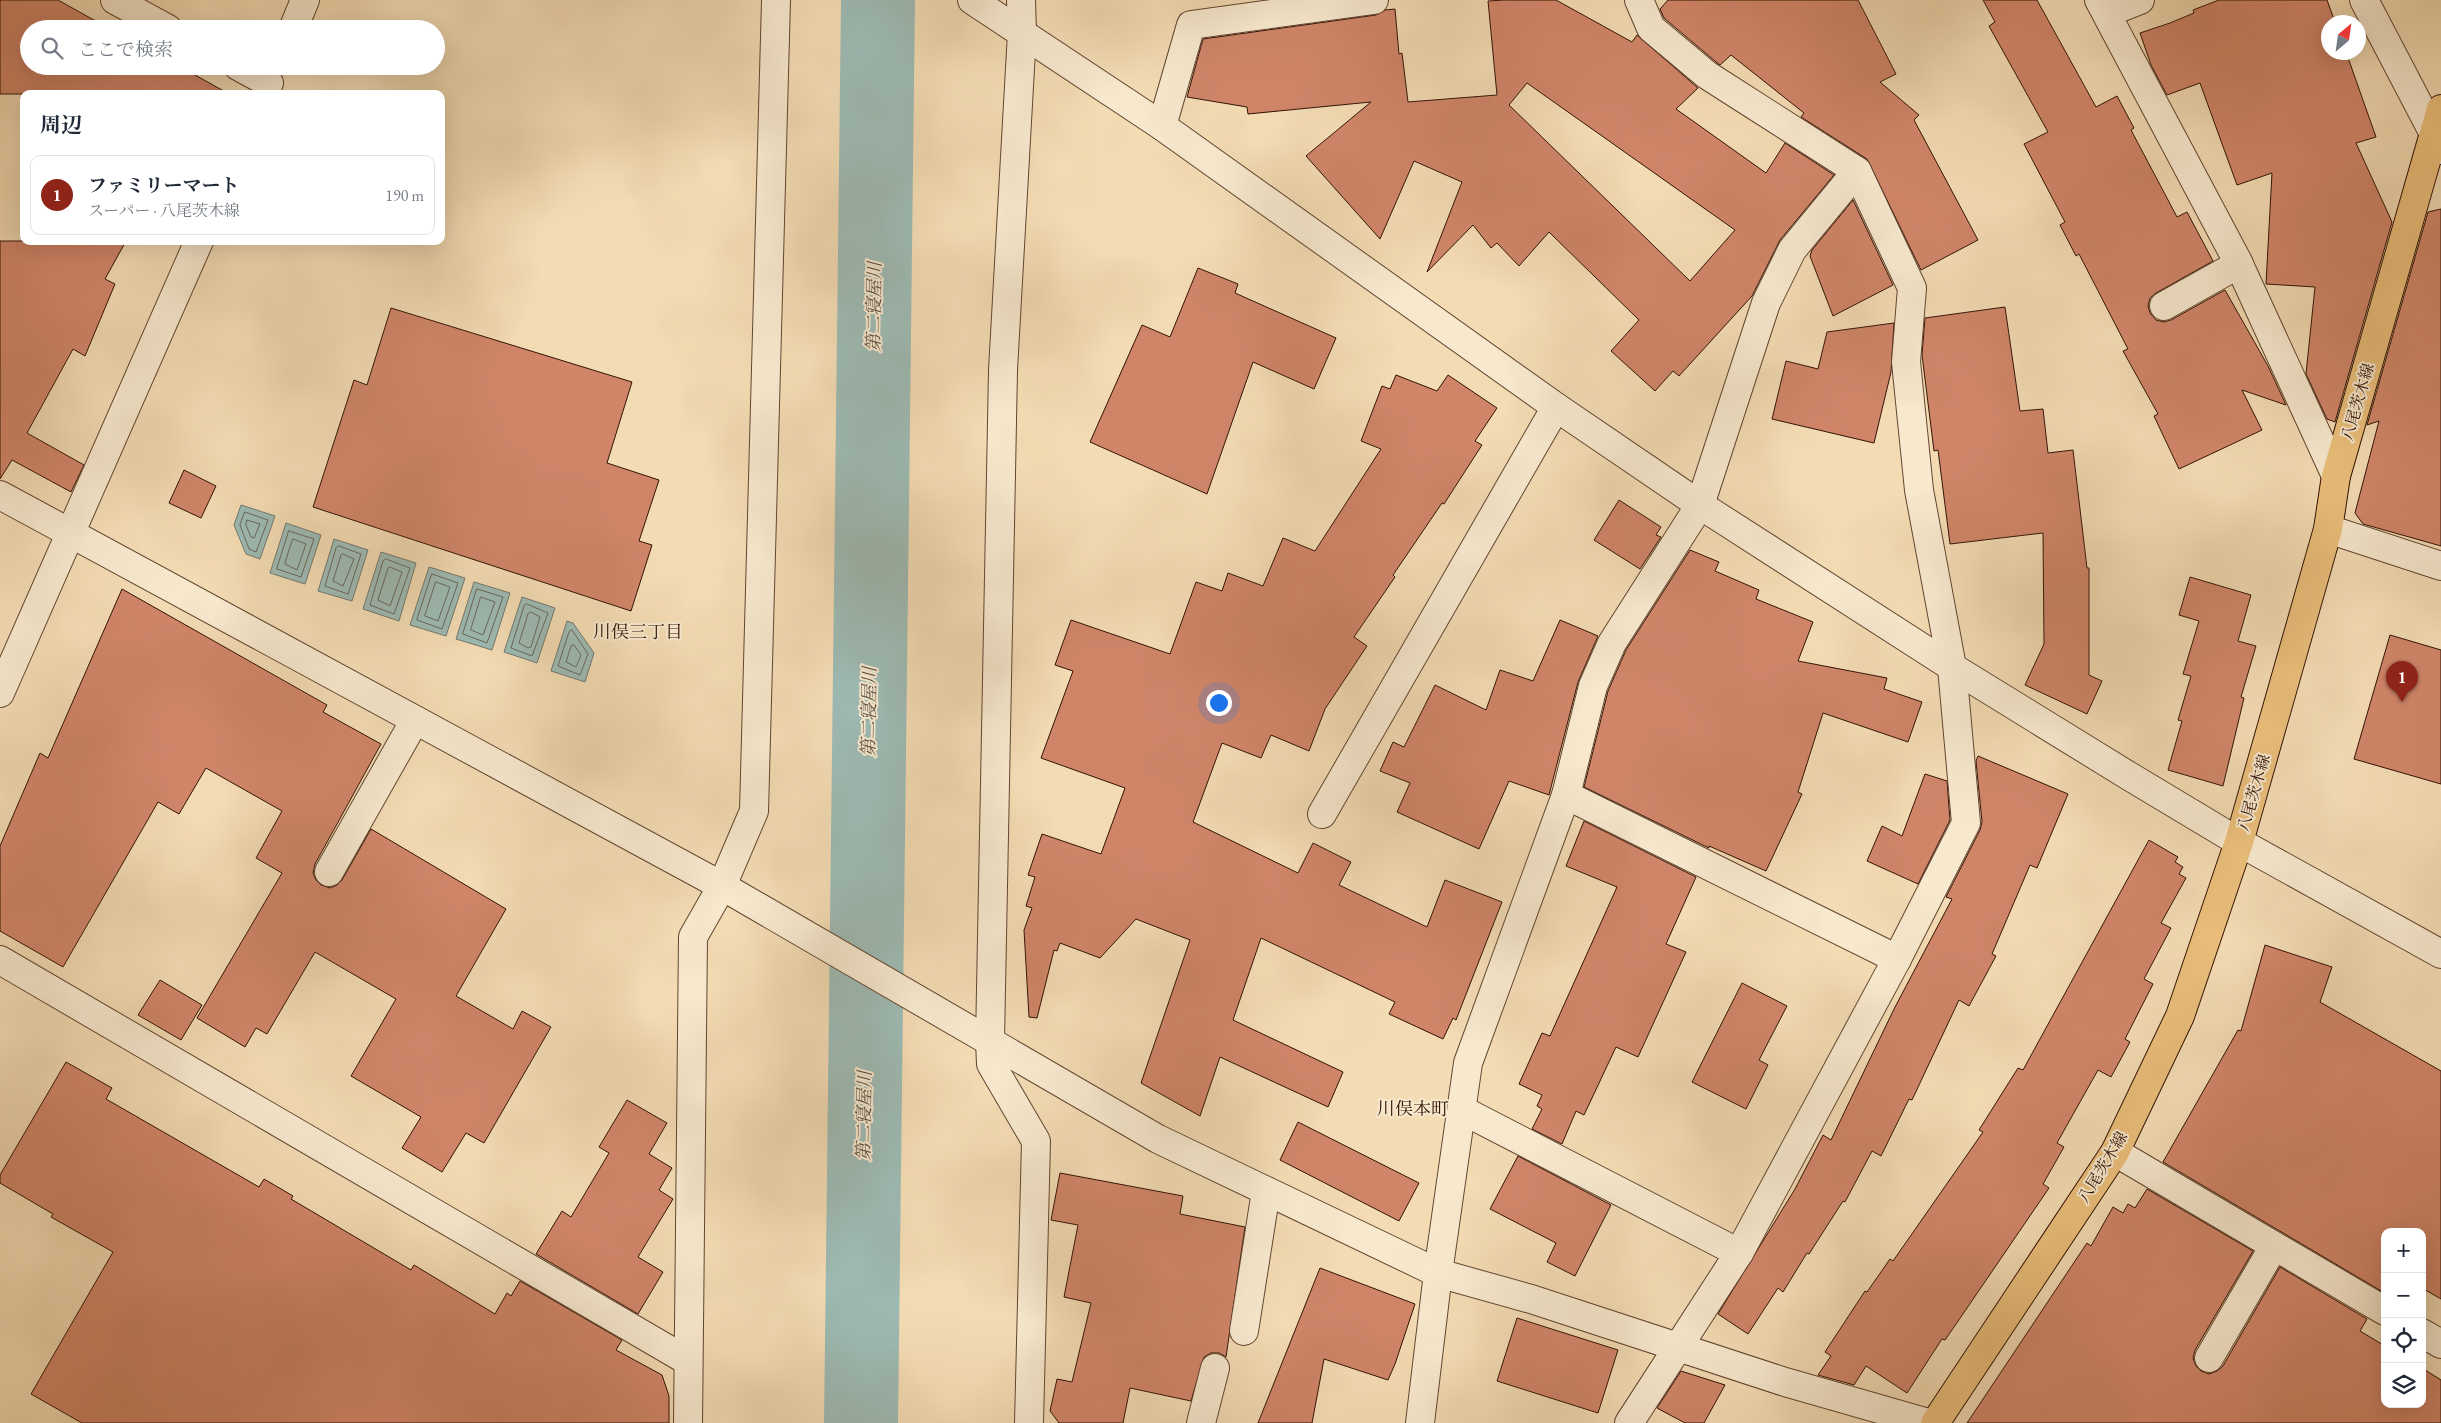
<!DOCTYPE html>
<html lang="ja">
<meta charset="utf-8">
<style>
body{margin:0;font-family:"EB Garamond","Noto Serif JP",serif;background:#f2f2f3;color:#1f2937}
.controls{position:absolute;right:15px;bottom:15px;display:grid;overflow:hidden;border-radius:10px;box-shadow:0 5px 20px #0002}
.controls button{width:45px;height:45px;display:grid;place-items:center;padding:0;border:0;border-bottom:1px solid #e0e1e3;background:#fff;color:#1f2937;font:25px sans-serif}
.compass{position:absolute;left:2321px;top:15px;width:45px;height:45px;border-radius:50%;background:#fff;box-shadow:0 5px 20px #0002;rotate:29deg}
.you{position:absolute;left:1218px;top:702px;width:18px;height:18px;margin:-12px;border:4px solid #fff;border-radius:50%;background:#1a73e8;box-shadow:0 0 0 8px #1a73e833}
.badge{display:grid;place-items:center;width:32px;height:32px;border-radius:50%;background:#8f2418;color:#fff;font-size:16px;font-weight:700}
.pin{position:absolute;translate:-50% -41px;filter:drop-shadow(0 1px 2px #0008)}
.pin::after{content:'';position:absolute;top:26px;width:18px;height:15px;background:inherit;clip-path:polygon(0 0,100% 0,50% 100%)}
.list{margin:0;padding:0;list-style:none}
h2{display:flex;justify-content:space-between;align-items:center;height:65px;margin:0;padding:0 20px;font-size:21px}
h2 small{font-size:16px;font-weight:400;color:#747a83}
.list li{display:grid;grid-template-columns:32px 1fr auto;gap:15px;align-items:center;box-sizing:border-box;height:80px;margin:0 10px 10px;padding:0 10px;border:1px solid #e0e1e3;border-radius:10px}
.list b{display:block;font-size:19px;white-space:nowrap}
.list p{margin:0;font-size:16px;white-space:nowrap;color:#747a83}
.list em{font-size:16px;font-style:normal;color:#747a83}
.icon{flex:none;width:28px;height:28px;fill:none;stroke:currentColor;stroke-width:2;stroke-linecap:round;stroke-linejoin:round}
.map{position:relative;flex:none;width:2441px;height:1423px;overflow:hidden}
.search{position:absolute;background:#fff;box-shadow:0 5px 20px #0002;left:20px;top:20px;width:425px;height:55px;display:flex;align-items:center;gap:12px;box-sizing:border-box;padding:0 18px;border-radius:28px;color:#747a83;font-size:19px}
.panel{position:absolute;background:#fff;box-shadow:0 5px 20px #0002;left:20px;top:90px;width:425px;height:155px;border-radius:10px}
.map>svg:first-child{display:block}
</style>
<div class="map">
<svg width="2441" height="1423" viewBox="0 0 2441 1423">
<rect width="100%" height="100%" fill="#f3dbb3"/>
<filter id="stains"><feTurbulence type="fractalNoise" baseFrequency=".004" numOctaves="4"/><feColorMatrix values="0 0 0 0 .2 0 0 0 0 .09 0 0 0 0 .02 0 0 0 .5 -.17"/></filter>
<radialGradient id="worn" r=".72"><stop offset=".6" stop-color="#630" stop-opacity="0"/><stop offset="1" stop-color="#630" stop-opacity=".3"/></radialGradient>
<g fill="#9dbab3" stroke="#72776d">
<polygon points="241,505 275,516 260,559 246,554 234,525"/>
<polygon points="286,523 321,535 305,584 270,573"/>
<polygon points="334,539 368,550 352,601 318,591"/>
<polygon points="381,552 416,563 399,621 363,609"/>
<polygon points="429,567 465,578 446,636 410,625"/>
<polygon points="474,582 510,593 492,650 456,639"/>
<polygon points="522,597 555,608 537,663 504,652"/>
<polygon points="567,621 573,623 594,653 585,682 551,671"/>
</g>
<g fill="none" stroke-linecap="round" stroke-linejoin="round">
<g stroke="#68665c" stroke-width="1">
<polygon points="245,512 268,520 256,552 249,549 240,525"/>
<polygon points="247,520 260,524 254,538 251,537 246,525"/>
<polygon points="289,531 314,539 301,577 277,569"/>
<polygon points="293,539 306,544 297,570 285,564"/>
<polygon points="339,546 361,554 348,594 325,586 336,548"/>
<polygon points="343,554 354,559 343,586 333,581 341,555"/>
<polygon points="386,559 410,568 394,614 370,605 383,561"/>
<polygon points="390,567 402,572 390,606 378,600 388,568"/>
<polygon points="432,574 458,583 442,629 417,620"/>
<polygon points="436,582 450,587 438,621 425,616"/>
<polygon points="477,589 503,597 487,643 463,634"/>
<polygon points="481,597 495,602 483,635 471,630"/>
<polygon points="527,604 548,613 532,656 511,648 524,606"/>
<polygon points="531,612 540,617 531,647 528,648 519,643 528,614"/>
<polygon points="572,630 588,654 580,675 558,666 569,632"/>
<polygon points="574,645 581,655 576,667 566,662 571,646"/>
</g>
<polyline stroke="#9dbab3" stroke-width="74" points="861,1423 878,0"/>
</g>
<g fill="#d08569" stroke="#321305" fill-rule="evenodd">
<polygon points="0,0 58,0 110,29 29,29 29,66 179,66 229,94 0,94"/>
<path d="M1504,0H1556L1632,42L1637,35L1698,88L1676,109L1766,173L1785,143L1834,175L1780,240L1752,296L1679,376L1673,371L1655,391L1611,351L1639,320L1549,232L1519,266L1497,243L1491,248L1473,225L1427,272L1462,182L1414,161L1380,239L1306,156L1371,102L1248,114L1247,107L1187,97L1203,39L1376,15L1385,10L1395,9L1399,54L1402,53L1408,102L1497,95L1488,1ZM1527,83L1735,230L1690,281L1509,105Z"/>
<polygon points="1668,0 1858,0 1896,74 1880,82 1919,115 1914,120 1978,240 1921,270 1867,159 1801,117 1804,113 1731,55 1720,65 1716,62 1664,18 1660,9"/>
<polygon points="1983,0 2037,0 2096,107 2117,96 2134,128 2131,130 2177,217 2187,212 2213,261 2156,293 2150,298 2148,306 2150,313 2156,320 2164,322 2171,320 2225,290 2268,366 2286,405 2242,390 2262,430 2179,469 2154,416 2158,414 2123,351 2128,349 2079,254 2076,256 2060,225 2065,222 2024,144 2048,132 1989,26 1995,22"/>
<polygon points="2219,0 2327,0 2335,22 2328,22 2328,52 2346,52 2376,137 2356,143 2392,222 2335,422 2327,419 2306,374 2315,287 2266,284 2272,173 2237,185 2200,83 2167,95 2151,65 2140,33 2170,23 2194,13 2193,10"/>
<polygon points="1853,200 1893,285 1833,316 1810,256 1812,250"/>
<polygon points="2441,209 2441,546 2363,524 2355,513 2379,421 2367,425 2428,212"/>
<polygon points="0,241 126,241 105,279 115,284 85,356 73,349 27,433 84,465 71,492 12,460 0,479"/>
<polygon points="1198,268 1238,284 1235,293 1336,338 1314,389 1253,362 1207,494 1090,442 1142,325 1170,337"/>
<polygon points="2005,307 2020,411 2043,409 2048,453 2073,450 2087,568 2089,568 2089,675 2102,681 2087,714 2025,685 2044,644 2043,533 1950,544 1938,450 1934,451 1922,355 1925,318"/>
<polygon points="391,308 632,382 607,463 659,480 639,541 652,545 631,611 313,507 354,380 367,385"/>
<polygon points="1894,323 1891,372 1874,443 1772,419 1786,361 1818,369 1827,332"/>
<polygon points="1396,375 1437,391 1448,375 1497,408 1475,441 1482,445 1444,504 1442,503 1393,575 1395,577 1354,637 1367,646 1325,709 1309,751 1271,735 1261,758 1222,743 1193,822 1298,873 1313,843 1351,862 1339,885 1427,927 1445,880 1502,902 1456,1020 1453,1018 1443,1039 1389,1014 1395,1002 1261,938 1233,1020 1343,1072 1328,1107 1220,1057 1200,1116 1141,1083 1190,940 1136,919 1100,958 1060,943 1057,951 1054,950 1037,1018 1029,1017 1024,930 1032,908 1026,906 1035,877 1028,875 1042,834 1101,854 1125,788 1041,758 1073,671 1055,665 1071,620 1170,654 1196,582 1222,591 1228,573 1263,586 1283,538 1315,551 1381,449 1361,441 1382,386 1390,389"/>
<polygon points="184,470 216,486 201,518 169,503"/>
<polygon points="1619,500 1661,527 1656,535 1661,537 1640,569 1594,540"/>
<polygon points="1690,550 1719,562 1715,571 1759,590 1756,599 1813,622 1798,661 1887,678 1884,689 1922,702 1908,742 1823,713 1798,792 1802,794 1766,871 1709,846 1709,848 1584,787 1608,691 1626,650"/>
<polygon points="2190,577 2251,595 2238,641 2256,646 2241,697 2244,698 2223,786 2168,770 2182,721 2178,720 2191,676 2183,674 2199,621 2179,615"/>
<polygon points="122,589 327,705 323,712 381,744 315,864 313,873 316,880 321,885 330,888 337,885 342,880 371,829 506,909 456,996 513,1029 522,1011 551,1027 484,1143 466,1133 442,1172 402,1148 421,1117 351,1076 396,999 315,952 267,1034 256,1028 245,1047 197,1018 282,873 256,858 282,811 206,768 179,814 158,802 63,967 0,931 0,846 40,753 48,758"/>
<polygon points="1560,620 1598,636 1578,682 1549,795 1509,781 1479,849 1397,812 1410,783 1380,771 1393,742 1404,747 1435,685 1486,710 1500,670 1533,681"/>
<polygon points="2390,635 2441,650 2441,784 2354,759"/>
<polygon points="1978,756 2068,794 2037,868 2030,865 1992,954 1996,956 1969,1006 1959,1000 1912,1100 1909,1099 1881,1156 1872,1151 1845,1202 1843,1201 1809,1254 1807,1253 1783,1292 1778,1288 1748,1334 1718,1314 1795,1189 1823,1135 1831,1140 1894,1009 1952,899 1946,897 1980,830 1982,822 1976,761"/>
<polygon points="1925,774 1947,781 1950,820 1918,884 1867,861 1882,826 1902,836"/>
<polygon points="1584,821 1696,877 1666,944 1686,952 1638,1057 1616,1047 1584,1115 1576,1111 1562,1144 1532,1129 1542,1109 1537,1106 1542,1095 1519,1084 1542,1033 1550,1036 1617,887 1566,866"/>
<polygon points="2149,840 2178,857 2175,862 2183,867 2179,874 2186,878 2161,923 2171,928 2144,979 2153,984 2125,1039 2130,1042 2111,1077 2098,1070 2057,1143 2064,1147 2043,1184 2049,1188 1965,1311 1945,1340 1942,1339 1907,1393 1866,1366 1854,1385 1818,1375 1831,1356 1825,1352 1865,1291 1867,1292 1890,1259 1893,1261 1983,1132 1979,1130 2018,1068 2023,1070"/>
<polygon points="2265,945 2332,967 2320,1002 2441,1071 2441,1299 2422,1288 2422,1232 2385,1232 2385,1288 2383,1292 2163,1162 2238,1030 2241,1031"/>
<polygon points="160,980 202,1005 181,1040 138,1015"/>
<polygon points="1742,983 1787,1006 1759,1060 1768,1065 1746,1109 1692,1082"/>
<polygon points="66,1062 112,1088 106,1099 259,1187 264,1179 293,1196 291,1199 411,1270 414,1265 495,1314 507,1293 511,1296 520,1281 622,1340 616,1350 662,1375 669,1396 669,1423 82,1423 31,1394 113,1252 51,1217 53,1214 0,1183 0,1175"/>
<polygon points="627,1100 667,1123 649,1154 672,1168 659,1190 673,1199 638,1257 663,1272 638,1314 536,1254 562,1211 571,1217 609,1153 599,1147"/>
<polygon points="1298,1122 1419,1183 1399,1221 1280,1160"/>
<polygon points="1518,1156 1611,1205 1575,1276 1547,1262 1556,1243 1490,1209"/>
<polygon points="1060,1173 1183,1196 1180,1214 1245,1227 1226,1357 1219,1353 1211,1353 1204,1357 1191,1401 1130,1388 1123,1423 1059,1423 1050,1411 1057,1379 1072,1382 1091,1303 1064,1297 1078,1225 1051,1220"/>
<polygon points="2147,1189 2253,1251 2195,1350 2193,1358 2196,1366 2201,1371 2209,1374 2217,1371 2223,1366 2280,1267 2367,1319 2360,1331 2385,1346 2385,1404 2422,1404 2422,1368 2441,1380 2441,1423 1967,1423 2087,1243 2091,1246 2113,1207 2123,1213 2128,1204 2135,1208"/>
<polygon points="1320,1268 1415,1304 1395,1364 1388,1380 1324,1359 1312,1423 1258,1423"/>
<polygon points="1517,1318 1618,1350 1598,1413 1497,1381"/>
<polygon points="1681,1371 1725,1385 1704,1423 1685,1423 1657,1408"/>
</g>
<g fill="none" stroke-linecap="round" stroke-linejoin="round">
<defs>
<g id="minor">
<polyline points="115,0 168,29"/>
<polyline points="972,0 1162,126 1556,407 1700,505 1952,667 2129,776 2239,842 2441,954"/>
<polyline points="1021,0 1022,33 1003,370 990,1041 991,1064 1036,1141 1029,1423"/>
<polyline points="2099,0 2237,260 2336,476"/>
<polyline points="2364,0 2434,134 2439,150"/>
<polyline points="2107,13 2140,0"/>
<polyline points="293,29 305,0"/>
<polyline points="238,66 269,83"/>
<polyline points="1162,126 1191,25 1374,0"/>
<polyline points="2164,306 2239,264"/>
<polyline points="0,495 722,886 1158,1139 1438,1273 1531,1299 1785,1382 1928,1423"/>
<polyline points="2328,529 2441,566"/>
<polyline points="0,693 199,241"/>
<polyline points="1566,795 1897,959"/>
<polyline points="1322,814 1556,407"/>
<polyline points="329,872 415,720"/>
<polyline points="0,960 688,1361"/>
<polyline points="1462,1110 1739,1253"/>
<polyline points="2115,1152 2385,1311"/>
<polyline points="1244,1331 1266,1191"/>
<polyline points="2422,1333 2441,1344"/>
<polyline points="2209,1358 2274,1246"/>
<polyline points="688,1423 693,937 722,886 754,811 776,0"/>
<polyline points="1201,1423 1215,1368"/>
<polyline points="1420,1423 1438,1273 1468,1063 1566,795 1593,686 1612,643 1700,505 1766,303 1792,250 1857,171"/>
<polyline points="1629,1423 1739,1253 1897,959 1966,823 1952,667 1919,490 1906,362 1912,288 1857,171 1707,75 1651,28 1639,0"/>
</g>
<polyline id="major" points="1935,1423 2115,1152 2180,1016 2239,842 2328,529 2336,476 2441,109"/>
</defs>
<use href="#minor" stroke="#624530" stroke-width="30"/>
<use href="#major" stroke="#321305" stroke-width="30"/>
<use href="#minor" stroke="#f7e8ce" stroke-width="28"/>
<use href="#major" stroke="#eabe7a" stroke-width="28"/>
</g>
<g text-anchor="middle" stroke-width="4" stroke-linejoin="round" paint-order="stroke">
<g font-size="16" fill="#321305" stroke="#f7e8ce">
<text transform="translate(2357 402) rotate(-74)" y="6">八尾茨木線</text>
<text transform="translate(2253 793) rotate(-74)" y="6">八尾茨木線</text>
<text transform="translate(2102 1167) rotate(-59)" y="6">八尾茨木線</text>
</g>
<g font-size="18" font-style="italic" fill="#574d42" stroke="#f7e8ce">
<text transform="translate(874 307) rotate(-89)" y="6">第二寝屋川</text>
<text transform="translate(869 712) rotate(-89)" y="6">第二寝屋川</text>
<text transform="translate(864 1116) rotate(-89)" y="6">第二寝屋川</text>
</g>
<g font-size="18" fill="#321305" stroke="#f7e8ce">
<text x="638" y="638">川俣三丁目</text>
<text x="1413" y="1115">川俣本町</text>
</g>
</g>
<rect width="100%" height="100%" filter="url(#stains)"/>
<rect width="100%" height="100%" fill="url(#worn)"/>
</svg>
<div class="controls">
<button>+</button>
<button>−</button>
<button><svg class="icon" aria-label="locate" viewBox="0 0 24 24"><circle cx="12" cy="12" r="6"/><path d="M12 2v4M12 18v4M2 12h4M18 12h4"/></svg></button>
<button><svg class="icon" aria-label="layers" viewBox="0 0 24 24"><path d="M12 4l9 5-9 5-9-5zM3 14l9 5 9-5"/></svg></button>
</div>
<svg class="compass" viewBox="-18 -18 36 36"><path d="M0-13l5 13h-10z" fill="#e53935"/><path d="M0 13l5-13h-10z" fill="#747a83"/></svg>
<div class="you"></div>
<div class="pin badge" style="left:2402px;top:702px">1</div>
<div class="search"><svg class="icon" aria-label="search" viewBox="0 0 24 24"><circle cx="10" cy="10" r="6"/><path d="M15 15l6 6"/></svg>ここで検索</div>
<section class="panel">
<h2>周辺<small></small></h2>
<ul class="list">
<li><span class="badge">1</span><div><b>ファミリーマート</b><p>スーパー · 八尾茨木線</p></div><em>190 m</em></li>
</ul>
</section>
</div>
